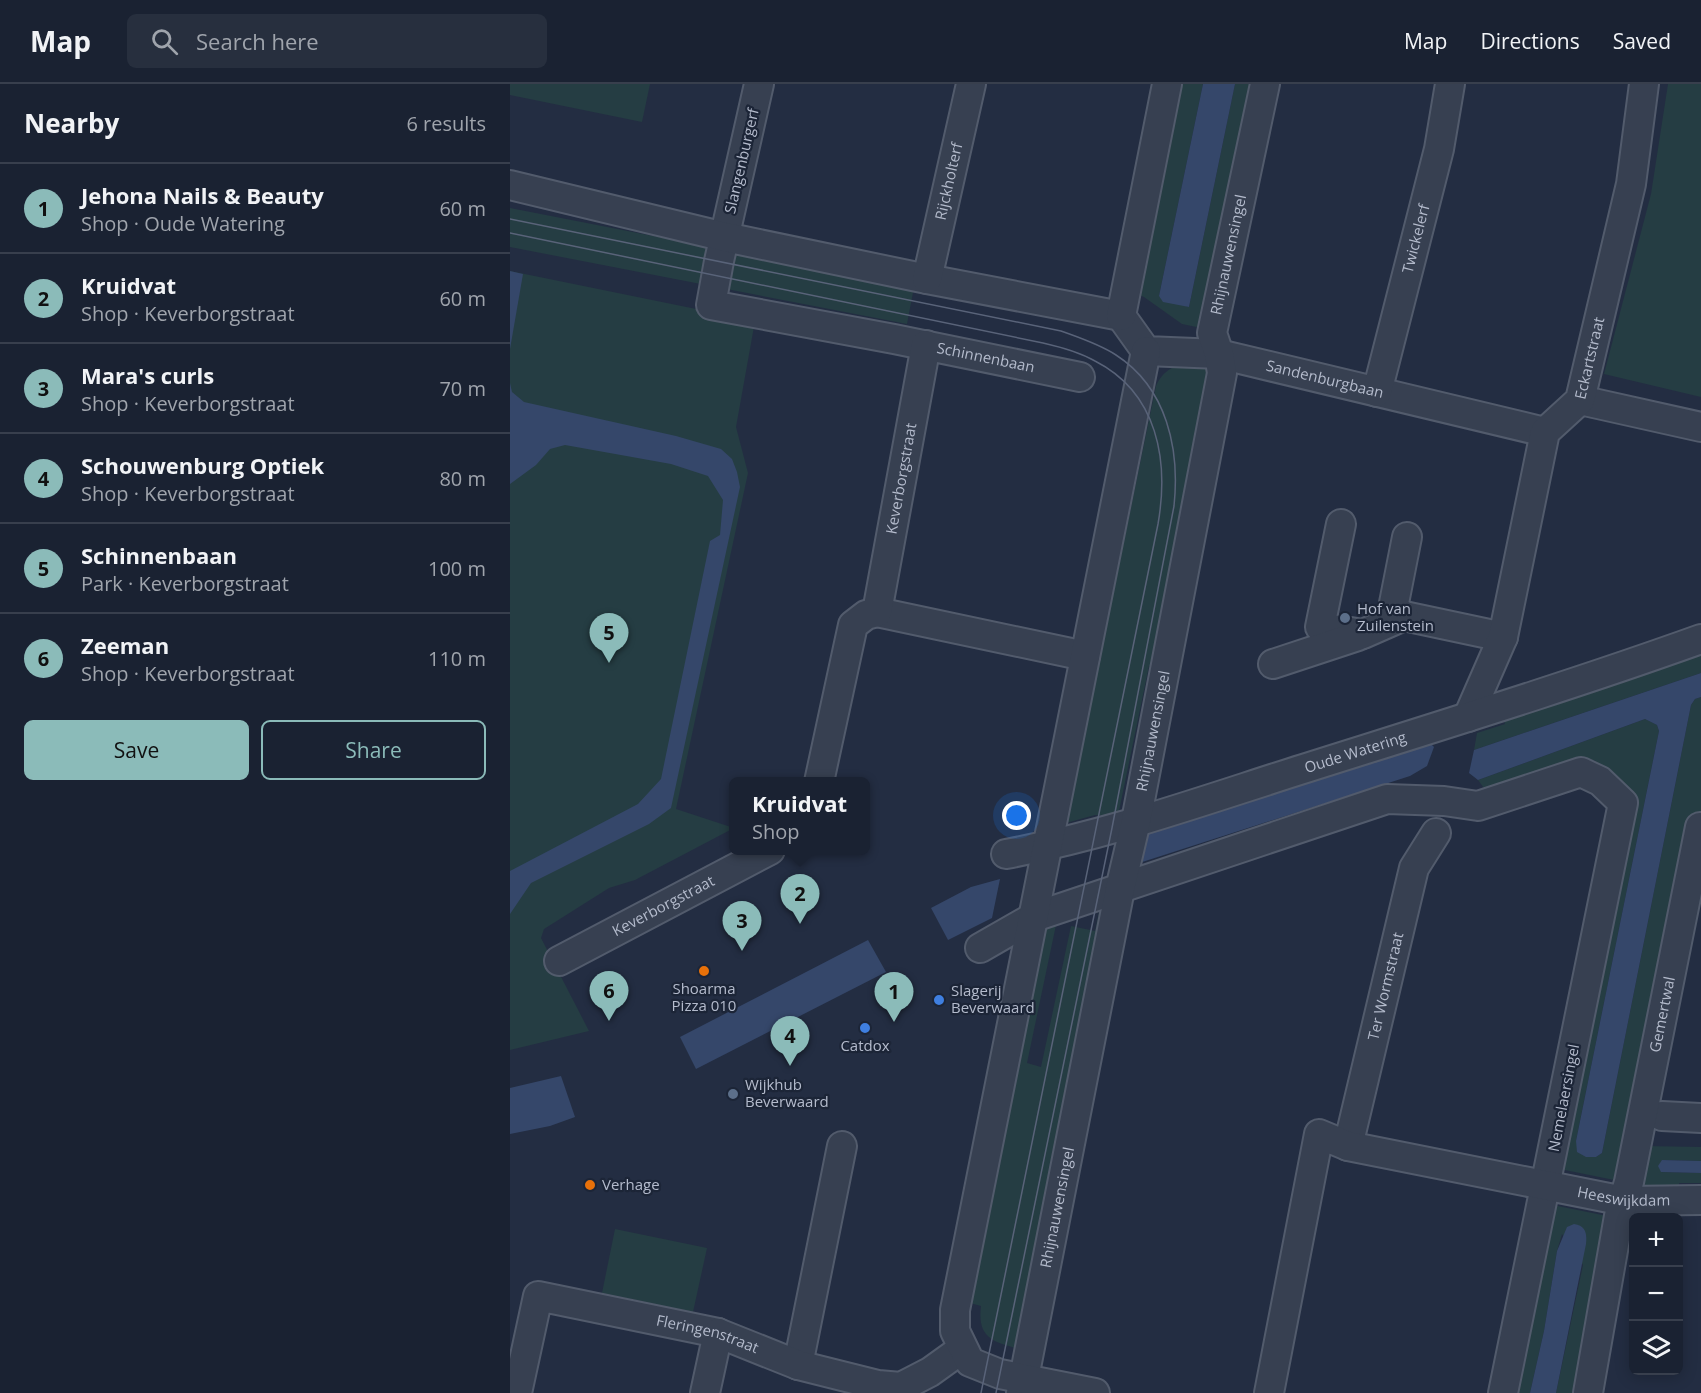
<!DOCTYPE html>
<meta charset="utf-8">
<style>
body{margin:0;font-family:"Open Sans",sans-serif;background:#272f3e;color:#f1f3f6}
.controls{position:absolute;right:18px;bottom:18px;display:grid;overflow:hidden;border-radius:9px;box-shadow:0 3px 15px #0003}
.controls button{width:54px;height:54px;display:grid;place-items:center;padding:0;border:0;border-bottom:2px solid #383f4d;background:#1a2232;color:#f1f3f6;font:30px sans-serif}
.you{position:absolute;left:507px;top:732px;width:21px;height:21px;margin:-15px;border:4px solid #fff;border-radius:50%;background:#1a73e8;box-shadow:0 0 0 9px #1a73e833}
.badge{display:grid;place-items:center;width:39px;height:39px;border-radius:50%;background:#8bbbb9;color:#111;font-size:20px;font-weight:700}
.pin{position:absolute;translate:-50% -50px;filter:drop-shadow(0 2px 3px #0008)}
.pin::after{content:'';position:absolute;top:32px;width:21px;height:18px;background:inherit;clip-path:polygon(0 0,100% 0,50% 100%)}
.popup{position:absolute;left:219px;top:693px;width:141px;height:78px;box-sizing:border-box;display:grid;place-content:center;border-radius:9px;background:#1a2232;filter:drop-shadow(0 2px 4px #0005);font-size:20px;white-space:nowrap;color:#9fa4ac}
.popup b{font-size:22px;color:#f1f3f6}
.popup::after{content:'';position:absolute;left:50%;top:100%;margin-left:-12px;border:12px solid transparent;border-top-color:#1a2232}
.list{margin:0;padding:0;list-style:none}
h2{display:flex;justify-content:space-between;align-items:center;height:78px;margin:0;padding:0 24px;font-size:26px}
h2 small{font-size:20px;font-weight:400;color:#9fa4ac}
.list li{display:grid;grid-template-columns:39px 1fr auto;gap:18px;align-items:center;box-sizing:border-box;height:90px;padding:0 24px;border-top:2px solid #383f4d}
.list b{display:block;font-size:22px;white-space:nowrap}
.list p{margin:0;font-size:20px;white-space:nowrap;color:#9fa4ac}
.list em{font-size:20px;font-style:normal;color:#9fa4ac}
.actions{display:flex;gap:12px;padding:18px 24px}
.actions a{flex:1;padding:14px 0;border:2px solid #8bbbb9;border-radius:9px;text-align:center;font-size:21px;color:#8bbbb9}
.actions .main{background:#8bbbb9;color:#111}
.icon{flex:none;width:33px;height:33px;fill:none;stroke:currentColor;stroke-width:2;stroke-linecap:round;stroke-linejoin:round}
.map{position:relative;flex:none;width:1191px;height:1309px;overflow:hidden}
header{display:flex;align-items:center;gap:36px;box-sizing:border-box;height:84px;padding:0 30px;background:#1a2232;border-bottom:2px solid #383f4d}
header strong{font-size:28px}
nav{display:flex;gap:33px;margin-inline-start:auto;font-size:21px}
.search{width:420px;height:54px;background:#272f3e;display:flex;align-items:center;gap:15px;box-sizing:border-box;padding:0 21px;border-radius:9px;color:#9fa4ac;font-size:22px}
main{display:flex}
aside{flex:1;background:#1a2232}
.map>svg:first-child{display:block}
</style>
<header>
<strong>Map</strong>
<div class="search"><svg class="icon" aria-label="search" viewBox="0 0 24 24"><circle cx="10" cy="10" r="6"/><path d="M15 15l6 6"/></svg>Search here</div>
<nav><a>Map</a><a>Directions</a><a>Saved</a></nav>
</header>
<main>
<aside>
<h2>Nearby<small>6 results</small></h2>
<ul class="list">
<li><span class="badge">1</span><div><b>Jehona Nails &amp; Beauty</b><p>Shop · Oude Watering</p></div><em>60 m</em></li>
<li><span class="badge">2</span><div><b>Kruidvat</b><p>Shop · Keverborgstraat</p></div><em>60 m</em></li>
<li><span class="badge">3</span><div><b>Mara's curls</b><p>Shop · Keverborgstraat</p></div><em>70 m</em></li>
<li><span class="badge">4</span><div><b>Schouwenburg Optiek</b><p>Shop · Keverborgstraat</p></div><em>80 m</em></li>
<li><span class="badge">5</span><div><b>Schinnenbaan</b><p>Park · Keverborgstraat</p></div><em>100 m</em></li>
<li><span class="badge">6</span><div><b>Zeeman</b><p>Shop · Keverborgstraat</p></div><em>110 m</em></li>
</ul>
<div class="actions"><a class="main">Save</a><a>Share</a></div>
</aside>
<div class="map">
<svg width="1191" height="1309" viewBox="0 0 1191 1309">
<rect width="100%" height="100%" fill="#232d42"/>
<g fill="#253d43">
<polygon points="0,0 140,0 132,38 0,11"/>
<polygon points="664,0 693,0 649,212 679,223 725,0 743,0 696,245 672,240 634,213 622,208"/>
<polygon points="1158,0 1191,0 1191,313 1094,290 1141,110"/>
<polygon points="0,124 404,203 397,240 0,163"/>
<polygon points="0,187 245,237 226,343 238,389 166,725 224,744 125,796 99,804 34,845 31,854 79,947 0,966"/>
<path d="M678,279L705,285L648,583L639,582L608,732L585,731L556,739L646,302C653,287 662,282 678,279Z"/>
<polygon points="1191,565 1191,589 964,666 967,649 995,640 991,628"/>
<polygon points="1191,613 1191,741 1114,1098 1045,1084 1122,710 1084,676 977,708 968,696 1135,635 1147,641 1149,647 1066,1057 1086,1073 1092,1069 1181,621 1185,615"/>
<path d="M601,820L510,1265C483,1258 467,1254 471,1222L460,1219L537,839L546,841L517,979L531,983L561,842L585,847L590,823Z"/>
<polygon points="1133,1062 1191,1063 1191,1077 1153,1076 1151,1088 1191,1089 1191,1099 1169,1099 1169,1107 1123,1105"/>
<polygon points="1038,1120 1102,1133 1071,1309 1046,1309 1073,1181 1052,1150 1047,1167 1034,1247 1020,1309 1000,1309"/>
<polygon points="105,1145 197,1164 183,1228 92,1209"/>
</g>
<g fill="#35476a">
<polygon points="693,0 725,0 679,223 653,218 649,212"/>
<polygon points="0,187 13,190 0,265"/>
<polygon points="0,299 2,308 14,318 166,352 211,365 222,375 227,388 230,403 161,724 139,740 21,799 0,830 0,787 128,720 151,695 200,457 210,451 213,416 198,392 161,380 55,361 40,365 26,381 0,400"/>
<polygon points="1191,589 1191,613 1185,615 1181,621 1092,1069 1086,1073 1076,1073 1067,1068 1066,1057 1149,647 1147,641 1135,635 968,696 959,689 964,666"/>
<polygon points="917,656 924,663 917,682 900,692 626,780 634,743"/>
<polygon points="490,795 482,834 438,856 421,824 461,803"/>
<polygon points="358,856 376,888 186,985 170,953"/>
<polygon points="51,992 65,1033 40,1042 0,1050 0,1004"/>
<polygon points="1152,1076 1191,1077 1191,1089 1151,1088 1148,1082"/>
<path d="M1064,1140C1076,1142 1077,1149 1076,1160L1046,1309H1020L1034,1247L1047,1167L1057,1143Z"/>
</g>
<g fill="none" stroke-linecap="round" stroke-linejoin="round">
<defs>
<g id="minor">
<path id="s1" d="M249,0L209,177L201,221L384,255L570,293"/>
<polyline points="0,101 215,153 417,195 611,232"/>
<path id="s2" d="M417,195L461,0"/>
<path id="s3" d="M611,232L636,267L709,270L1035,348"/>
<polyline points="611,232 657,0"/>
<path id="s4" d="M867,308L929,65L940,0"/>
<polyline points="1070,316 1191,343"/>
<polyline points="831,440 810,543 853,550 894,532 993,553"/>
<polyline points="367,528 575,572"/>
<polyline points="894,532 883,524 897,453"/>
<polyline points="763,580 848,552"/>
<path id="s5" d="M958,633L993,553L1035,348L1070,316L1121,100L1134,0"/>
<path id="s6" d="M309,698L343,541L356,531L367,528L416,261"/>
<path id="s7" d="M496,770C598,751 695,716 793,685C926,643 1060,602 1191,555"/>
<polyline points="470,864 524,833 877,715 934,717 968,722 1071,688 1090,697 1113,719 993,1309"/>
<path id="s8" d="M49,877L260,766"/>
<polyline points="1152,1032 1191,1034"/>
<path id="s9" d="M838,1062L904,784L926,749"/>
<polyline points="288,1281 332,1062"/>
<path id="s10" d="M7,1309L28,1212L208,1249L288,1281L368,1301L391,1303L420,1288L452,1265"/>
<polyline points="195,1309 208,1249"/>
<path id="s11" d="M511,1309L610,805L626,737L712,289L709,270L702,249L755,0"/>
<polyline points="585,1309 490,1290 460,1278 445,1247 445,1226 636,267"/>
<path id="s12" d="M759,1309L809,1050L838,1062L1114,1117L1191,1116"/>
<path id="s13" d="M1078,1309L1109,1132L1119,1098L1190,743"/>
</g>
</defs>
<use href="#minor" stroke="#525b6c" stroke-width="32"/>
<use href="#minor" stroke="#374051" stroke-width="28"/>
<g stroke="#596379" stroke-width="1.5">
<path d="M0,135L551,247C570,254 589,260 606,271C657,304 670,365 664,422L602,744L486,1309"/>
<path d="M0,149L533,259C551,263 569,268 585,277C648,309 659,377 648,440L471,1309"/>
</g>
</g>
<g fill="#5c6f8a" stroke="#1c2537" stroke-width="2">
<circle cx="835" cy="534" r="6"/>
<circle cx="223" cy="1010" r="6"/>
</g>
<g fill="#e8710a" stroke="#1c2537" stroke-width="2">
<circle cx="194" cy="887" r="6"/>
<circle cx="80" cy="1101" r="6"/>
</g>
<g fill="#3f7fe0" stroke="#1c2537" stroke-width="2">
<circle cx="429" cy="916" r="6"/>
<circle cx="355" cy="944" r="6"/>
</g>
<g text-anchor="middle" stroke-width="4.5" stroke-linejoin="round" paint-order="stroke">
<g font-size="15" fill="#b4bbcc" stroke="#1c2537">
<text transform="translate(232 77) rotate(-77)" y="5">Slangenburgerf</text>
<text dy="5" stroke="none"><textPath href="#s2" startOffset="100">Rijckholterf</textPath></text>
<text dy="5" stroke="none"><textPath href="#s4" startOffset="158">Twickelerf</textPath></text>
<text dy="5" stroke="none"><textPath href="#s11" startOffset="1161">Rhijnauwensingel</textPath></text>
<text dy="5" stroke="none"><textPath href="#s5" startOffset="387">Eckartstraat</textPath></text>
<text dy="5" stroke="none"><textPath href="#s1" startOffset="506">Schinnenbaan</textPath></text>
<text dy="5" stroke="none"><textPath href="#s3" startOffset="225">Sandenburgbaan</textPath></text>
<text dy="5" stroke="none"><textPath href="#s6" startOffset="324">Keverborgstraat</textPath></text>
<text dy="5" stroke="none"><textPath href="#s11" startOffset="675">Rhijnauwensingel</textPath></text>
<text dy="5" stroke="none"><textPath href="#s7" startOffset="364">Oude Watering</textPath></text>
<text dy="5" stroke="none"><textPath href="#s8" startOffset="118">Keverborgstraat</textPath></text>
<text dy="5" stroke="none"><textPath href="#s9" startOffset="164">Ter Wormstraat</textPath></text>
<text dy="5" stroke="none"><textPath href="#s13" startOffset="386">Gemertwal</textPath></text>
<text transform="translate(1054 1014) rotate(-79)" y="5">Nemelaersingel</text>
<text dy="5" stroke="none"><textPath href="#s12" startOffset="576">Heeswijkdam</textPath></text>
<text dy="5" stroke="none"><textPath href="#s11" startOffset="189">Rhijnauwensingel</textPath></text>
<text dy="5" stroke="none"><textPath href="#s10" startOffset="273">Fleringenstraat</textPath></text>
</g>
<g font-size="15" fill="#b4bbcc" stroke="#1c2537" text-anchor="start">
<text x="847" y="530">Hof van<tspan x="847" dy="17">Zuilenstein</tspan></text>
<text x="194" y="910" text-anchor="middle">Shoarma<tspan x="194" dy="17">Pizza 010</tspan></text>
<text x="441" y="912">Slagerij<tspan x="441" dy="17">Beverwaard</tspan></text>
<text x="355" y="967" text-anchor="middle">Catdox</text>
<text x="235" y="1006">Wijkhub<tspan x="235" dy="17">Beverwaard</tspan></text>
<text x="92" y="1106">Verhage</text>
</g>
</g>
</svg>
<div class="controls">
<button>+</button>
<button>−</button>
<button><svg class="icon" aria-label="layers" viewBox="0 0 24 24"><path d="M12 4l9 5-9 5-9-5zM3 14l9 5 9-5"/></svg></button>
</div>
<div class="you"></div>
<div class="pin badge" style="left:384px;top:938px">1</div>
<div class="pin badge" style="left:290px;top:840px">2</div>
<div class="popup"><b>Kruidvat</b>Shop</div>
<div class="pin badge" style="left:232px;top:867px">3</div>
<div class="pin badge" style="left:280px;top:982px">4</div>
<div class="pin badge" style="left:99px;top:579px">5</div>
<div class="pin badge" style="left:99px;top:937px">6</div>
</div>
</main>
